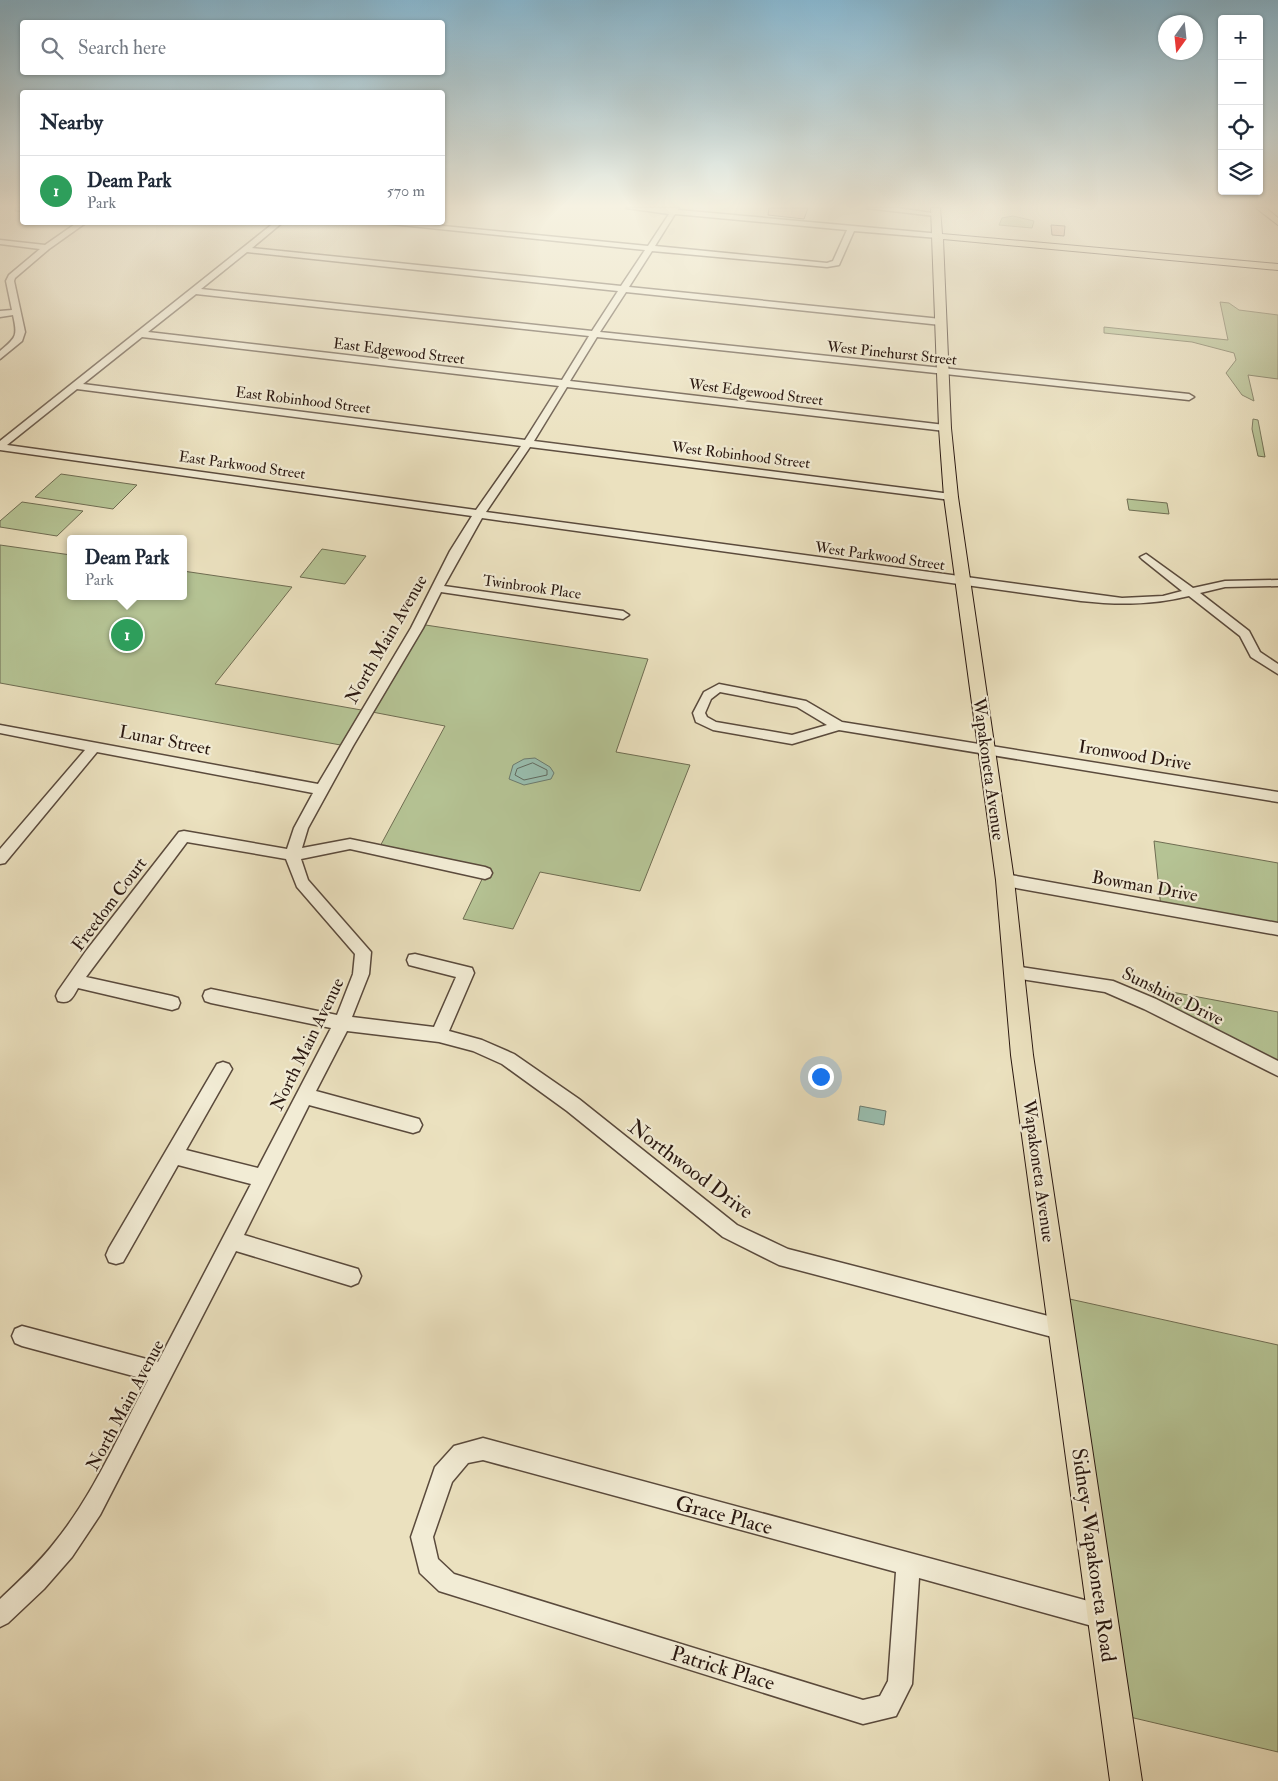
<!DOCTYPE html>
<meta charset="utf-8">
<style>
body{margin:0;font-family:"IM FELL Double Pica",serif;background:#f2f2f3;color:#1f2937}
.controls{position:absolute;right:15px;top:15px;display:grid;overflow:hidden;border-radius:5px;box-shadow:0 1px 4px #0004}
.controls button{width:45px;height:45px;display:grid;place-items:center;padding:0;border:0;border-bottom:1px solid #e0e1e3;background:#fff;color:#1f2937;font:25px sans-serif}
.compass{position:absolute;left:1158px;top:15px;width:45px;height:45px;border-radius:50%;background:#fff;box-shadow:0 1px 4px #0004;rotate:195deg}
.you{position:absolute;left:820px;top:1076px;width:18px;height:18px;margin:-12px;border:4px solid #fff;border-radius:50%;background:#1a73e8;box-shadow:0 0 0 8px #1a73e833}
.badge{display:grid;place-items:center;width:32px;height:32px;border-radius:50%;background:#db2777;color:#fff;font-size:16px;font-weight:700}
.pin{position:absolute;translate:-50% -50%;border:2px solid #fff;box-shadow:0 1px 5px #0006}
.popup{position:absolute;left:67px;top:535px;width:120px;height:65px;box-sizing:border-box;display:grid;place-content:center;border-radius:5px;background:#fff;filter:drop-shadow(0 1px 4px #0005);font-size:16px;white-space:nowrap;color:#747a83}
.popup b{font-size:19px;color:#1f2937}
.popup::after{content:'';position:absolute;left:50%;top:100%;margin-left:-10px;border:10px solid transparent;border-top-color:#fff}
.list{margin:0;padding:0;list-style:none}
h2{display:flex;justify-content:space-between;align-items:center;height:65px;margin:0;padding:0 20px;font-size:21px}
h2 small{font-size:16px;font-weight:400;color:#747a83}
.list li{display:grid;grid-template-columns:32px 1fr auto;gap:15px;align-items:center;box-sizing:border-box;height:70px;padding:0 20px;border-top:1px solid #e0e1e3}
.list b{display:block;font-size:19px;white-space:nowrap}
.list p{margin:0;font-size:16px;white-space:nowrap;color:#747a83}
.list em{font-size:16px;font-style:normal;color:#747a83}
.icon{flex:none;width:28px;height:28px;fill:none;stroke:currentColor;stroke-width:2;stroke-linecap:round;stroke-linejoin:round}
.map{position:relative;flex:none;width:1278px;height:1781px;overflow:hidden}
.search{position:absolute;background:#fff;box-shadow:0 1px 4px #0004;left:20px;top:20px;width:425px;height:55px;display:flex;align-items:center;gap:12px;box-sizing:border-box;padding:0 18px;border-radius:5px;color:#747a83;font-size:19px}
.panel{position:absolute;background:#fff;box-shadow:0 1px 4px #0004;left:20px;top:90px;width:425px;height:135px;border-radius:5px}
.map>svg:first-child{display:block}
</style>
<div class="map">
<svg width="1278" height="1781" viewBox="0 0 1278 1781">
<rect width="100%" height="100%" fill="#ebe1bf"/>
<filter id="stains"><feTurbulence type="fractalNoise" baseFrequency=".004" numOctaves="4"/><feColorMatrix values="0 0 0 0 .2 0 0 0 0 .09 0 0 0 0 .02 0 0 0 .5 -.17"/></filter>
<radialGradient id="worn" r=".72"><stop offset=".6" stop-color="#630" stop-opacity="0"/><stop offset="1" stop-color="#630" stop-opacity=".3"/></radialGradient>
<g fill="#b5c394" stroke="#6f6d52">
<polygon points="1013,216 1034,221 1032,228 999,225 1002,218"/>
<polygon points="1220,302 1229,303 1239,310 1278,315 1278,379 1248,375 1254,401 1242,395 1226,373 1236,360 1234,353 1192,342 1104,333 1104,327 1228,340"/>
<polygon points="1253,419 1258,420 1265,457 1258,456 1252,429"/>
<polygon points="61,474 137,485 113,509 35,497"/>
<polygon points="1127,499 1167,503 1169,514 1129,510"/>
<polygon points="22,502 83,511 57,536 0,527 0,521"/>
<polygon points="0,545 71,555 71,596 183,596 183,571 292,587 215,684 367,711 419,624 648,659 616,752 690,765 640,891 540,872 513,929 463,919 485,873 378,850 445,726 367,711 346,746 0,683"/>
<polygon points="322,549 366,556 345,584 300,577"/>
<polygon points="1154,841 1278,863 1278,929 1161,908"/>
<polygon points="1156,989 1278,1012 1278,1069 1150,1004"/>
<polygon points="1056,1296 1278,1345 1278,1752 1117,1714"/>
</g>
<g fill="#99beaf" stroke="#6c7b6f">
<polygon points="535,758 550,767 554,773 551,779 524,785 509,779 513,765 524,759"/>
<polygon points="860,1106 886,1111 884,1125 858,1120"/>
</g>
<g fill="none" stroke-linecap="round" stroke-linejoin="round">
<polygon stroke="#616a60" stroke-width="1" points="533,763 547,770 547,775 524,780 515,775 517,769"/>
</g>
<g fill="#d7a58a" stroke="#291710">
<polygon points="769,208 808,208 804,219 768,215"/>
<polygon points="1051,225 1065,226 1064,236 1052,235"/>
</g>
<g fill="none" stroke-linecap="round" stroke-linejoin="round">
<defs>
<g id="minor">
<polygon points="16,208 22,208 22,211 16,210"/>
<path d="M626,208H679L678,210L941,234V238H938L854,231L839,265L827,267L652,251L629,287L941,319L945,322L941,325L626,292L600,332L1189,394L1194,397L1189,400L597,337L570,381L945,425L950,428L945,431L567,387L534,441L951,494L956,497L951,500L530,447L486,512L1122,598L1163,596L1182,591L1142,559L1140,557L1146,554L1193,588L1225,581L1278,580V586L1225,587L1200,593L1249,631L1260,652L1278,664V674L1251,657L1240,636L1189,596C1152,605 1119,605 1081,601L482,518L444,586L623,611L629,615L623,619L441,592L423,628L353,746L308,828L302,848L350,839L485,867L490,869L492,873L490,877L485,879L350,849L301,859L308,880L371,952L369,974L352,1017L434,1027L456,977L409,965L407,960L409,955L415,954L472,968L474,973L449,1031L482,1040L514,1054L579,1099L737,1225L788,1249L1060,1319L1067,1322L1070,1329L1067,1336L1060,1339L779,1265L723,1237L567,1111L502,1064L473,1051L439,1042L347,1031L316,1091L419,1119L422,1125L419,1131L413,1133L309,1105L244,1235L358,1269L361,1276L358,1283L351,1286L236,1251L100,1515L72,1557L44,1589L8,1623L0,1627V1599C19,1581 39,1563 55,1542C94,1494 119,1434 148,1380L22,1346L15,1343L12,1336L15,1329L22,1326L158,1362L251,1184L178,1165L123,1262L116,1264L109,1262L106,1255L109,1248L217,1064L223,1062L229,1064L232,1069L186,1150L258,1168L331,1028L211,1003L205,1001L203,996L205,991L211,989L337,1015L353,974L355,954L297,887L286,859L187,842L86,977L172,996L178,998L180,1003L178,1008L172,1010L78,988C73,997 70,1005 58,1001L56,996L58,991L86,951L179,832L184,831L287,849L294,828L313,793L97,752L5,863L0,864V849L85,750L0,733V725L318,784L411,628L450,551L472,516L0,450V441L275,222H283L252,248L621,286L645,250L371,222H402L648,246L669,214ZM675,214L847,230L833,261L827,263L655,246ZM247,252L618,291L592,331L201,289ZM196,294L589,336L562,380L148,332ZM142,337L559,386L525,440L83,384ZM77,389L521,446L476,510L7,445Z"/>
<polygon points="866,208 897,208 939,214 935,216"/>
<path d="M78,222H87L49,249L15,278L14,281L25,332L22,341L0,359V351C16,337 18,337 13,315L0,317V311L12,310L6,281L9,275L40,249L0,244V240L45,245Z"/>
<path d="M719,684L806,701L842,722L1278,792V802L839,730L792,744L713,730L696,722L693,713L704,692ZM720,692L797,707L827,725L792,735L716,722L707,717L705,713L711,699Z"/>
<polygon points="1005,874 1278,923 1278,935 1005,886 1000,884 998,880 1000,876"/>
<polygon points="1014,966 1113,981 1156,999 1278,1061 1278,1076 1144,1009 1105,992 1008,977 1006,972 1008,967"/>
<path d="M483,1438L1103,1605L1111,1609L1115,1617L1111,1625L1103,1629L919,1578L912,1684L896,1716L863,1724L439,1591L420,1573L411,1537L435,1467L454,1446ZM483,1460L896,1572L888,1681L880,1696L863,1700L454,1574L438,1559L433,1537L452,1482L468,1463Z"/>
</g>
<g id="major">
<polygon points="931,208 940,208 942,234 1278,264 1278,270 943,239 951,428 958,497 1014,880 1033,1055 1142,1781 1110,1781 1011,1055 996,880 944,497 939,428"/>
<polygon points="1256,208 1266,208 1278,218 1278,225"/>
</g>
</defs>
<use href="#minor" stroke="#5a4a3c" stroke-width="3"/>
<use href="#major" stroke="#291710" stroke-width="2"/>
<use href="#minor" fill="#f2ecd5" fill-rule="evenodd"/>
<use href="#major" fill="#ebe1bf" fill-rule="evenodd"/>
</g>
<linearGradient id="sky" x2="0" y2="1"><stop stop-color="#88b8d1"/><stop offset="0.45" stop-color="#f6f2e2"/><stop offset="1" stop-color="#f6f2e2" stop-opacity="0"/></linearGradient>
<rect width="1278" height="458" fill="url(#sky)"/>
<g text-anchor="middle" stroke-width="4.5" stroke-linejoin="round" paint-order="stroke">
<g font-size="15" fill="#291710" stroke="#f2ecd5">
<text transform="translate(399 351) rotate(7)" y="5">East Edgewood Street</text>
<text transform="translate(892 353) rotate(6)" y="5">West Pinehurst Street</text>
<text transform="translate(756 392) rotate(7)" y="5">West Edgewood Street</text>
<text transform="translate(303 400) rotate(7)" y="5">East Robinhood Street</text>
<text transform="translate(741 455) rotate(7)" y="5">West Robinhood Street</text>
<text transform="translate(242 465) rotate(8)" y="5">East Parkwood Street</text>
<text transform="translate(880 556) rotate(8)" y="5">West Parkwood Street</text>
<text transform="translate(532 587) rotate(8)" y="5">Twinbrook Place</text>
</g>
<g font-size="18" fill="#291710" stroke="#f2ecd5">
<text transform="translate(386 639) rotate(-60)" y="6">North Main Avenue</text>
<text transform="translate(165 740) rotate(11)" y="6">Lunar Street</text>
<text transform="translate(1135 755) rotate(9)" y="6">Ironwood Drive</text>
<text transform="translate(989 769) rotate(82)" y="6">Wapakoneta Avenue</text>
<text transform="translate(1145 886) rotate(10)" y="6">Bowman Drive</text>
<text transform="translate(109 904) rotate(-53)" y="6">Freedom Court</text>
<text transform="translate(1173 996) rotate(26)" y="6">Sunshine Drive</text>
<text transform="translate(307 1044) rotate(-64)" y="6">North Main Avenue</text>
<text transform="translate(1039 1171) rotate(82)" y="6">Wapakoneta Avenue</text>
<text transform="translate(125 1405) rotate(-62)" y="6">North Main Avenue</text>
</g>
<g font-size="21" fill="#291710" stroke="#f2ecd5">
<text transform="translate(691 1169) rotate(37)" y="7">Northwood Drive</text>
<text transform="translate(724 1515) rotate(15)" y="7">Grace Place</text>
<text transform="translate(1094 1555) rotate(82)" y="7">Sidney-Wapakoneta Road</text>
<text transform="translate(723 1668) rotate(17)" y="7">Patrick Place</text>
</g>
</g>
<rect width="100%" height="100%" filter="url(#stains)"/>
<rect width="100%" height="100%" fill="url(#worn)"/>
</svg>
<div class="controls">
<button>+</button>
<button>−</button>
<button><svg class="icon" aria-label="locate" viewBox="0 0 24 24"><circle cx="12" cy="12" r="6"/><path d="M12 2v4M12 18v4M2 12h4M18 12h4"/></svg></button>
<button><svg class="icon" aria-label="layers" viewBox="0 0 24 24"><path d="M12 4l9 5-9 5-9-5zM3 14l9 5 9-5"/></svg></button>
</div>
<svg class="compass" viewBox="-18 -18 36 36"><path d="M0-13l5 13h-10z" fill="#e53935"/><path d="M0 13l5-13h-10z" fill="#747a83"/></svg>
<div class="you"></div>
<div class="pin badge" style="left:127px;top:635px;background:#2e9e5b">1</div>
<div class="popup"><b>Deam Park</b>Park</div>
<div class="search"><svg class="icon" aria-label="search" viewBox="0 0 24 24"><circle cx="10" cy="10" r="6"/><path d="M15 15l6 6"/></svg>Search here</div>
<section class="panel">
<h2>Nearby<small></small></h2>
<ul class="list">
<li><span class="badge" style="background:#2e9e5b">1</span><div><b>Deam Park</b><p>Park</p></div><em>570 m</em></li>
</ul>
</section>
</div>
